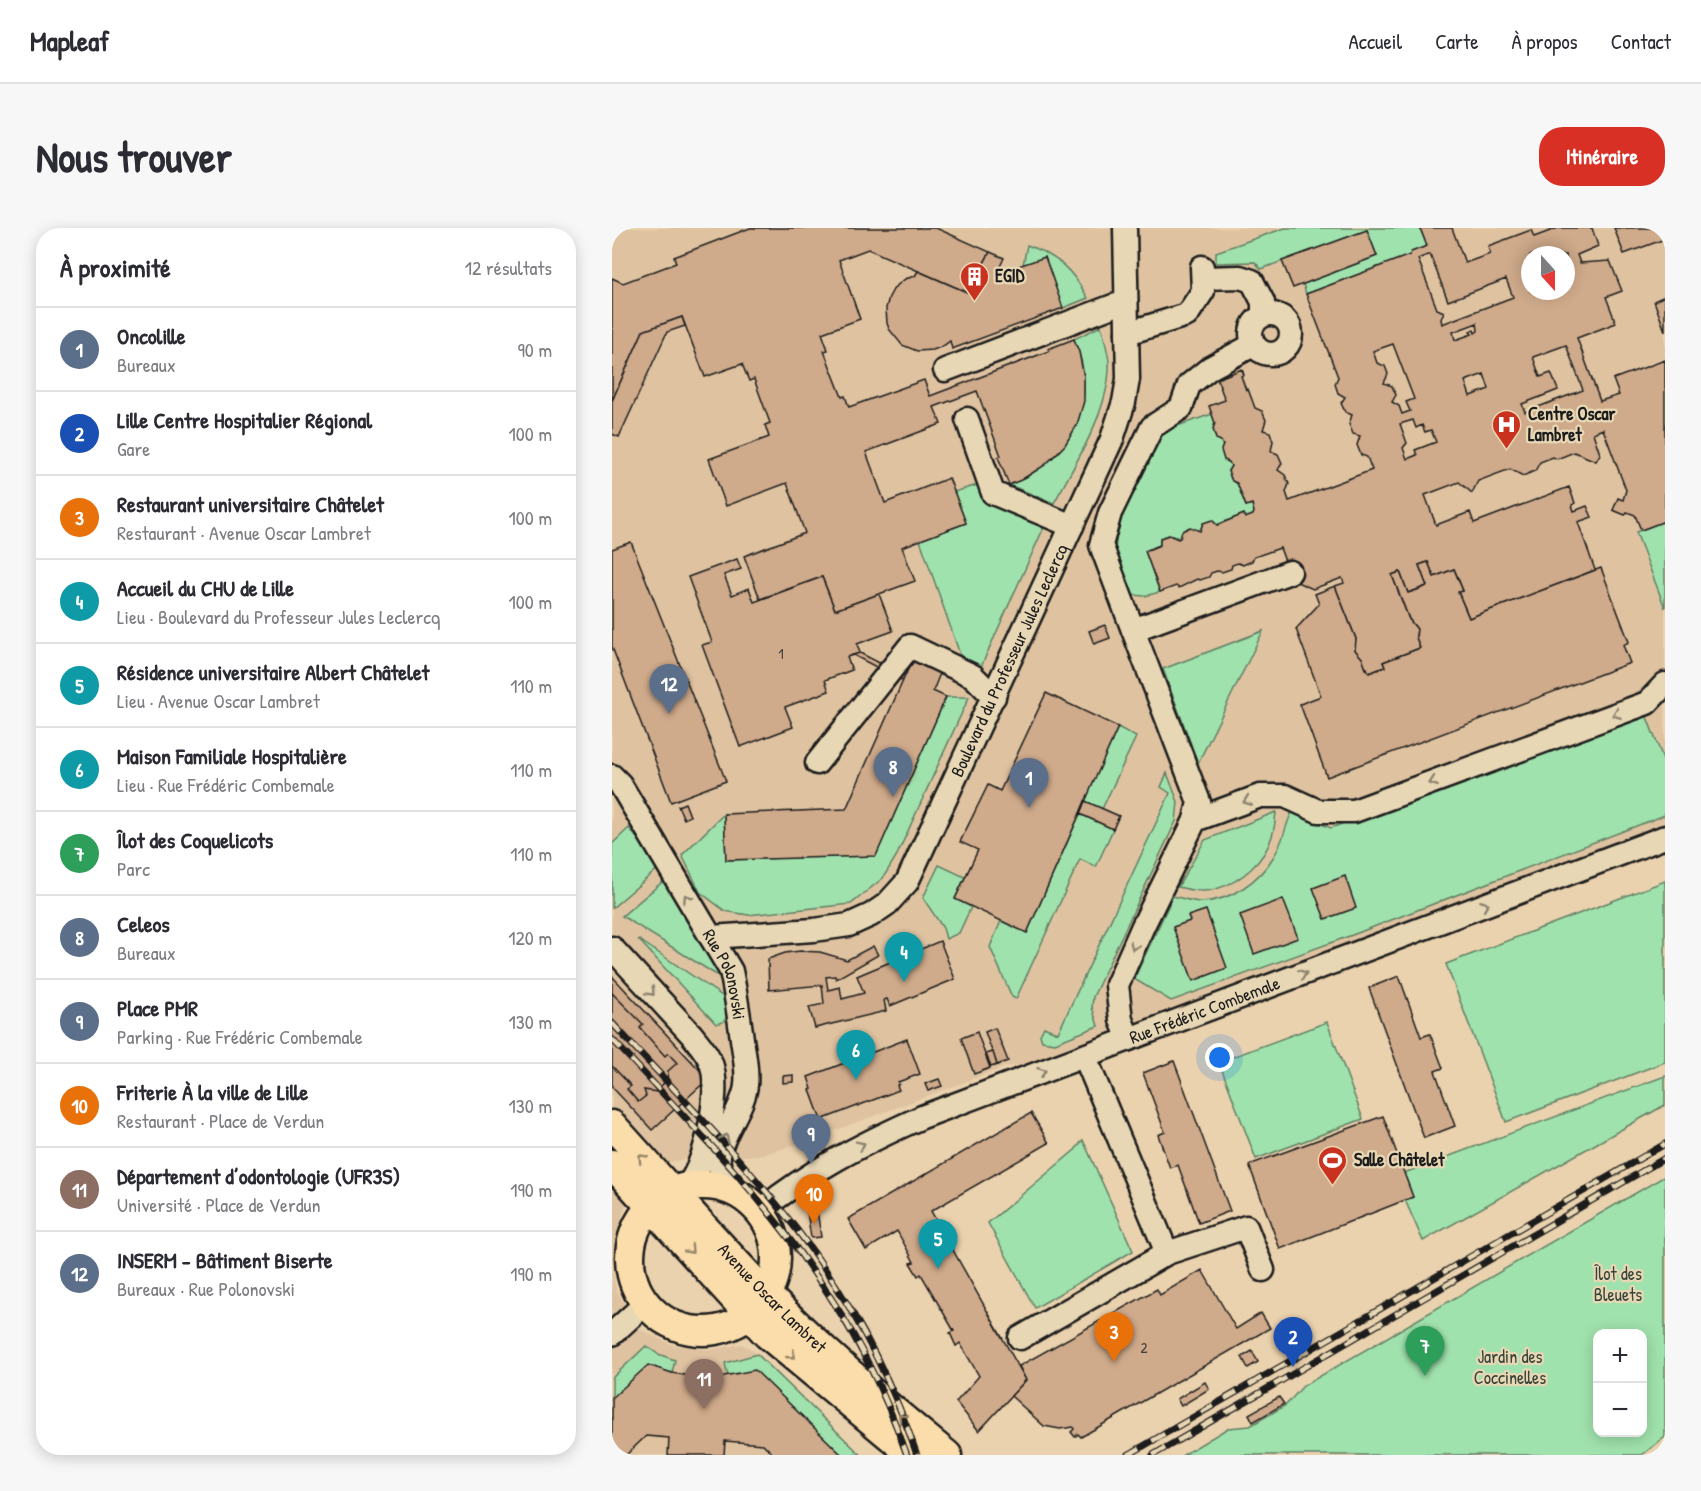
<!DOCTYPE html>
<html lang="fr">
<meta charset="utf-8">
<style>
body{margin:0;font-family:"Patrick Hand",sans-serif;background:#f7f7f7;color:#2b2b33}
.controls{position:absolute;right:18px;bottom:18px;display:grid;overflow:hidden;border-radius:12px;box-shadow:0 3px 15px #0003}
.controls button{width:54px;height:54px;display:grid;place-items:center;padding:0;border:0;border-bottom:2px solid #e1e1e2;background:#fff;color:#2b2b33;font:30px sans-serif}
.compass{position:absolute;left:909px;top:18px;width:54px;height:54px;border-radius:50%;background:#fff;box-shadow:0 3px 15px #0003;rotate:159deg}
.you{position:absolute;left:608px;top:830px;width:21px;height:21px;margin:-15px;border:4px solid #fff;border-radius:50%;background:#1a73e8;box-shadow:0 0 0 9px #1a73e833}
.badge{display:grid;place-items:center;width:39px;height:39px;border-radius:50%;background:#d93025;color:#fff;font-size:20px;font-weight:700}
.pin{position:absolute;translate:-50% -50px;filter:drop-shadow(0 2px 3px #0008)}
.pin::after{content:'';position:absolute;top:32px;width:21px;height:18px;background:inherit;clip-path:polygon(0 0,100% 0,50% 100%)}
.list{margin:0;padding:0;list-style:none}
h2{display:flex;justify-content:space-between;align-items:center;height:78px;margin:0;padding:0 24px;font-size:26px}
h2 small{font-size:20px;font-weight:400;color:#7c7c81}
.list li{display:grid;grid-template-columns:39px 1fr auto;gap:18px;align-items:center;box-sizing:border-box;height:84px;padding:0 24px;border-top:2px solid #e1e1e2}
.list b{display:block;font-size:22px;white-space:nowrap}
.list p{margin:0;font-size:20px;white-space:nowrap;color:#7c7c81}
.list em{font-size:20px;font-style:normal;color:#7c7c81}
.map{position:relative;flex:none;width:1053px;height:1227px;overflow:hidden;border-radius:24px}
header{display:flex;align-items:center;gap:36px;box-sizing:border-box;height:84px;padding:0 30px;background:#fff;border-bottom:2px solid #e1e1e2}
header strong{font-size:28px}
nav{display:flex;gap:33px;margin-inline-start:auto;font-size:21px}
.intro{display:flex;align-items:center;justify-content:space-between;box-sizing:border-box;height:144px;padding:0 36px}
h1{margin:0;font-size:42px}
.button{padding:15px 27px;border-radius:24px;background:#d93025;color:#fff;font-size:21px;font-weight:700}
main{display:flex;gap:36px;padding:0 36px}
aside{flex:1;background:#fff;border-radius:24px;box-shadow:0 3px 15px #0003}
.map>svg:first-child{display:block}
</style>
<header>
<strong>Mapleaf</strong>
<nav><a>Accueil</a><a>Carte</a><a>À propos</a><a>Contact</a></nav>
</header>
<div class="intro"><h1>Nous trouver</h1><a class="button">Itinéraire</a></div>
<main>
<aside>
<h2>À proximité<small>12 résultats</small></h2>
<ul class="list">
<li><span class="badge" style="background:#5c6f8a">1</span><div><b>Oncolille</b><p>Bureaux</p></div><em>90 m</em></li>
<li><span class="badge" style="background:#1a4fb4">2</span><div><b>Lille Centre Hospitalier Régional</b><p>Gare</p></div><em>100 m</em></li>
<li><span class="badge" style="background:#e8710a">3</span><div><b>Restaurant universitaire Châtelet</b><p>Restaurant · Avenue Oscar Lambret</p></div><em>100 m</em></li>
<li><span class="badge" style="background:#0f9aa8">4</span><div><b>Accueil du CHU de Lille</b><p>Lieu · Boulevard du Professeur Jules Leclercq</p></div><em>100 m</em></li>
<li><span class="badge" style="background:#0f9aa8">5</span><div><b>Résidence universitaire Albert Châtelet</b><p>Lieu · Avenue Oscar Lambret</p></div><em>110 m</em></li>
<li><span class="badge" style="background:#0f9aa8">6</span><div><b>Maison Familiale Hospitalière</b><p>Lieu · Rue Frédéric Combemale</p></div><em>110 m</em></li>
<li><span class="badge" style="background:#2e9e5b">7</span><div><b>Îlot des Coquelicots</b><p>Parc</p></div><em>110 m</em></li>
<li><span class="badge" style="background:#5c6f8a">8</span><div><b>Celeos</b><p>Bureaux</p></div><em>120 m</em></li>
<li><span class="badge" style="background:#5c6f8a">9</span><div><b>Place PMR</b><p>Parking · Rue Frédéric Combemale</p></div><em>130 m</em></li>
<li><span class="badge" style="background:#e8710a">10</span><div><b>Friterie À la ville de Lille</b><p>Restaurant · Place de Verdun</p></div><em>130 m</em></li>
<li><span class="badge" style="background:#8d6e63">11</span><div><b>Département d’odontologie (UFR3S)</b><p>Université · Place de Verdun</p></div><em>190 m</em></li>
<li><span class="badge" style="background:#5c6f8a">12</span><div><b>INSERM - Bâtiment Biserte</b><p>Bureaux · Rue Polonovski</p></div><em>190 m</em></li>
</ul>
</aside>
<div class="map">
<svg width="1053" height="1227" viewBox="0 0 1053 1227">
<rect width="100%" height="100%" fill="#ebd2ae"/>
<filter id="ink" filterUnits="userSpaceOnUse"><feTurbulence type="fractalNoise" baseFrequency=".0167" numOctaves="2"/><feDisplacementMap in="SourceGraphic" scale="12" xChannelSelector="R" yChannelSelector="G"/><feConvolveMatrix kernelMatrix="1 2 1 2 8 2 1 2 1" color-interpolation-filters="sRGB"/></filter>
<g filter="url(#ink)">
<g fill="#dfc3a1" fill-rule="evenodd">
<path d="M0,0H1053V609L473,829L393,839L198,912L150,927L73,931L52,935L17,965L0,1023ZM918,27H954V63H918Z"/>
<polygon points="0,1037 4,1062 29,1102 61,1117 98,1122 130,1116 147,1126 250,1227 0,1227"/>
</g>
<g fill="#a0e2ad" stroke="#5e7f64" stroke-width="1.5" fill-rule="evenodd">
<polygon points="673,0 808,0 815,18 799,24 798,27 694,66 691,56 765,28 755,2 649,41 643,34 604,35 604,24"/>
<path d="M415,17C446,28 460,42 476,70L451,80L411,37Z"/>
<path d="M489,98C492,110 496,123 497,134C499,180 463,236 442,275L397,257C460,232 489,174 462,111Z"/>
<path d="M600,186L603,195L601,201L604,210L609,213C612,219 610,225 612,231L617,234L619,238L616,243L620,253L625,255L634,278L640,276L642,284L641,287L633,290L632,286L605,297L600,292L591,295L588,303L578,299L570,303L568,310L557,307L548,310V317L533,323L548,364L533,368L520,367L503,322L508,284L545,205Z"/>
<polygon points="369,256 376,273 432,299 367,443 351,435 308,312 354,295 342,264"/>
<polygon points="1053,293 1053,380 1024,304"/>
<polygon points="651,403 586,535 551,441"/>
<polygon points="334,469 357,469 285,627 271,650 239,676 136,687 113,683 88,664 70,627 112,586 114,632 264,627"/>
<path d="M1033,484L1053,536V587L743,706L559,773L522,751L561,668C570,670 580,674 589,674C619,673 647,653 662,628C671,615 673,598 680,584L719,600Z"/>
<polygon points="506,499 524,509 490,581 473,573"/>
<polygon points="555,545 566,574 564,593 481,769 480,779 486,798 443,815 430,813 428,807 432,799 446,805 558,565 549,559"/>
<path d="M664,584C663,592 663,600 660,608C653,633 629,654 604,661C591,665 578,662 566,659L593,612Z"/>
<polygon points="468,586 501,601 484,639 468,631 404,771 400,769 378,719 389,693 415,705"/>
<polygon points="17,600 48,639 0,680 0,616"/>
<polygon points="327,637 353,649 343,671 359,679 347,705 334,711 331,700 311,670"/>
<polygon points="54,651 111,751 10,688"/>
<polygon points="1053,653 1053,834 894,894 834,736"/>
<polygon points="26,711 116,772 118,786 111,794 104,796"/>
<polygon points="715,794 751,891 644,931 607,834"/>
<polygon points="1053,848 1053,877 811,1013 793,972 801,969 792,945"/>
<polygon points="471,912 521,1023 423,1080 376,995 463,922"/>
<path d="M1053,948V1209L1030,1227H571L616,1200L638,1198L674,1177L691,1158ZM986,1106H1030V1204H986Z"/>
<polygon points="34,1118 46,1126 63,1132 60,1145 46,1141 0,1170 0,1150"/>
<polygon points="145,1126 249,1227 230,1227 116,1148 113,1135"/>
</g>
<g fill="#cfaa8b" stroke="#1c1c1c" stroke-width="1.5" fill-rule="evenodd">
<polygon points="138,0 324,0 378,24 371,37 375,39 370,51 366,50 359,66 256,21 227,32 248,91 210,105 216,122 212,123 230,169 233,168 237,179 312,152 318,168 437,123 436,121 462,111 467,124 472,149 472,173 465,197 453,217 433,237 409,252 397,257 386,229 389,228 365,163 322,179 329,196 254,224 273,275 337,250 354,295 290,319 303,353 223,382 210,349 148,371 132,328 193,305 175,255 114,278 97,231 157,209 153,197 158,195 142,151 137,153 130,136 93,149 70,89 31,103 0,173 0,50 11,55 64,35 62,29"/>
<path d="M808,0H840L853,35L878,26L876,18L919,2L922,9L946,0H980L986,18L965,27L968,35L998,33L1010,63L994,69L1004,95L965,110L988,173L1007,167L1001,151L1053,132V293L1029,302L1023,287L1015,284L1013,287L1001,282L1006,270L1011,272L1014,262L991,201L981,205L988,226L984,233L962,224L945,231L941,229L928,234L923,243L911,248L898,241L866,253L860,265L847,254L813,267L824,297L858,284L862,295L957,259L963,275L960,277L962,283L975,278L980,289L966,294L983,342L857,390L846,364L851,363L842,341L822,349L816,334L807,337L815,358L796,365L788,344L780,347L797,391L805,401L804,409L808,420L771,434L773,439L757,445L743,422L742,414L744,411L723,358L732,355L730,350L701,361L680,352L668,320L642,329L640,333L631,337L626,335L620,337L619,341L610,344L605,343L599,345L597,349L588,352L585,351L567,360L564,358L548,364L533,323L548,317V310L557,307L566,311L568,310L570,303L578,299L588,303L591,295L600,292L605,297L632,286L633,290L641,287L642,284L640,276L634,278L625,255L620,253L616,243L619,238L617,234L612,232L609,222L611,217L609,213L604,211L601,201L603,195L597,178L613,172L605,151L630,141L632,147L629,148L634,162L636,161L643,180L650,183L654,192L651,202L658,204L661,213L659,223L666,226L670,235L666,242L673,247L677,256L674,264L677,273L760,242L755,229L749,227L745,217L748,208L741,206L737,196L740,187L733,184L729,175L733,169L726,165L723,156L726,149L694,66L798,27L799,24L815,18ZM818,26L836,73L894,51L901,69L830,96L829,91L832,84L825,81L806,31ZM918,27H954V63H918ZM865,95L866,103L863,105L862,101L858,103L860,106L843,112L841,104ZM781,116L802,171L794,174L798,183L790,186L787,178L780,174L784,167L780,158L772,155L776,146L773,138L765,135L761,123ZM954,117L971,162L913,184L910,176L946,162L939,145L928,149L921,129ZM872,146L877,161L858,168L853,153ZM801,192L804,200L810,197L813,204L819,202L824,214L803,222L805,227L795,231L791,220L795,215L788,196Z"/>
<polygon points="1002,0 1053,0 1053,11 1012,26"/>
<polygon points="755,2 765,28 681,60 670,33"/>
<polygon points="378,24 392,30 386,43 389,44 433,29 451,80 340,121 338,113 331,118 321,122 305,123 290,117 277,101 275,95 274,80 277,69 282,60 293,51 303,48 306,43 359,66 366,50 370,51 375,39 371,37"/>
<polygon points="1053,68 1053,103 1042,73"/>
<polygon points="70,89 73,98 55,104 7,209 0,206 0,173 31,103"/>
<polygon points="19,314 114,553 59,574 0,419 0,321"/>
<polygon points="125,331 129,341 112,347 120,367 137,360 142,374 210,349 223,382 267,366 281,403 245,416 248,425 235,429 240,442 213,452 217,463 173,479 181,499 128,519 90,417 100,414 76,349"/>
<polygon points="816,334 822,349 842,341 851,363 846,364 857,390 989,340 1017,414 1011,417 1018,435 715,549 688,476 709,468 684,401 707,376 703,366 723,358 744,411 743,422 750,430 754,441 755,440 757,445 773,439 771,434 808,420 804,409 805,401 797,391 780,347 788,344 796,365 805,362 815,358 807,337"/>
<polygon points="493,397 498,410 482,416 477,403"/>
<polygon points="248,425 293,448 291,453 241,427"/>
<polygon points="301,430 329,443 321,463 334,469 264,628 114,632 112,586 234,581"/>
<polygon points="434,465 506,499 415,705 343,671 366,622 348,614 376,557 388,563"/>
<polygon points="473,573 507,588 501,601 468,586"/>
<polygon points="73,575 78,588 72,591 66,578"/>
<polygon points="733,648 744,680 713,691 701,660"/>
<polygon points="671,671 686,710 642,726 628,687"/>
<polygon points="594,682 615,740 581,753 561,699 578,693 576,688"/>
<polygon points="328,713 343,751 278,778 275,771 272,772 274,783 203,800 197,779 212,776 210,757 157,762 156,731 173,725 188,723 208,724 235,732 261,718 266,727 224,751 223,748 214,749 216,762 228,759 230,771 252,765 245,748"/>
<polygon points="0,748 96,851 40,902 0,859"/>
<polygon points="787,748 809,809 818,806 831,840 823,843 843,898 812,910 757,760"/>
<polygon points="0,765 31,796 28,800 53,828 56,825 65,835 56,843 55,855 50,850 52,855 49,858 46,860 41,858 45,864 32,862 34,868 26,874 15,861 19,858 0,838"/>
<polygon points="383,800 396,833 385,837 373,804"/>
<polygon points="365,804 378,840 362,846 349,810"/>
<polygon points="295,811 308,846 286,854 287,856 285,857 287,862 209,892 198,862 200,861 196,849"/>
<polygon points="381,824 385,837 379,839 374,826"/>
<polygon points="562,833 618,983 587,995 566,937 558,940 546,907 553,904 531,845"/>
<polygon points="181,847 181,854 171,855 171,848"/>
<polygon points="327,851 330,858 316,863 313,856"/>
<polygon points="419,885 437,915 319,983 414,1152 367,1203 344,1174 367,1148 348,1115 344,1118 338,1105 342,1103 309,1046 306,1048 298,1035 302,1034 285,1003 254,1022 236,991"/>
<polygon points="771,888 801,969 668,1021 637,937"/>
<polygon points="205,982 209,1009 199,1010 195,983"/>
<polygon points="590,1042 624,1101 649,1085 658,1100 469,1209 466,1206 463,1209 459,1204 462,1201 461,1199 448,1201 432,1198 399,1168 414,1152 407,1138 545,1061 548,1067"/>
<polygon points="640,1123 646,1134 636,1140 630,1129"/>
<polygon points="36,1137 60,1145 84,1149 112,1148 143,1142 230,1227 162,1227 151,1216 113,1213 112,1227 56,1227 57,1210 34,1208 14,1227 0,1227 0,1170"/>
<polygon points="593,1154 597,1161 569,1178 565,1171"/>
<polygon points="667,1169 672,1176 641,1194 637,1186"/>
</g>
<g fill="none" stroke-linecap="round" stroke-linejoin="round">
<defs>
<g id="minor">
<polyline points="591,50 628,49 640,53 651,74 651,87"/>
<circle cx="659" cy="106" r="20"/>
<polyline points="515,105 575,87 591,63 590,39"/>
<polyline points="333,142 514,73"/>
<polyline points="355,191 381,265 460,298"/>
<polyline points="521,402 489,317 498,285 540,199 569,180 577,157 598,140 641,117"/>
<polyline points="205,535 298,418 361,448 382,469"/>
<path id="s1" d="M0,548L8,556L119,743C124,766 127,788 130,811C132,826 136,842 134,857C132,883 100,916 108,940C111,948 117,956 122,964"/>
<polyline points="583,592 587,574 521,402 678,344"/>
<path id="s2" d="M99,709L202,702L237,697L259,687L275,676L295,654L500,211L512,174L516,151L513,0"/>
<path d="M0,720L80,807C87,816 95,824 99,835C108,860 97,912 87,937C84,945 80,951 76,958"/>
<polyline points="517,811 509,792 505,757 531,698 583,592 648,568 673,568 706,583 742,583 1035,475 1053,456"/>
<path id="s3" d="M148,983C197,943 252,915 310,889L1053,609"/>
<polyline points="555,1025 634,999 651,1042"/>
<polyline points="0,1106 33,1076"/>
<polyline points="408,1110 555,1025 473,829"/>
</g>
<g id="major">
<path id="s4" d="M0,897C51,953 101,1011 154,1066C210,1123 272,1176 335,1227"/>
<polyline points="0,936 155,1106 301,1227"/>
<circle cx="91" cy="1030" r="73"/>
</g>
</defs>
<use href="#minor" stroke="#1c1c1c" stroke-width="27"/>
<use href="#major" stroke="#1c1c1c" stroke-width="33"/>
<use href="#minor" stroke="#e8d7b4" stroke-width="22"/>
<use href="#major" stroke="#fbddab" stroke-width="28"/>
<defs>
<g id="rail">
<path d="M0,795C63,863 129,929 185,1002C237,1070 278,1147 305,1227"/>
<path d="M0,811C70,887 144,960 202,1045C242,1101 272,1162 295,1227"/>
<polyline points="516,1227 1053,916"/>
<polyline points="541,1227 1053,930"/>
</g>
</defs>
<use href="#rail" stroke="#1c1c1c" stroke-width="7"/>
<use href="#rail" stroke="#e8d7b4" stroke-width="4.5" stroke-dasharray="14" stroke-linecap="butt"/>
</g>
<defs><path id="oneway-chevron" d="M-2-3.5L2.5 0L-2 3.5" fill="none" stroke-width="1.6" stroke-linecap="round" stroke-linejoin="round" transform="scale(1.5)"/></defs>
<g stroke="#8c8370">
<use href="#oneway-chevron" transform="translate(1004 486) rotate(160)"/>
<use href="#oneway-chevron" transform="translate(821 554) rotate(160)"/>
<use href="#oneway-chevron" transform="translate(635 573) rotate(160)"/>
<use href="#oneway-chevron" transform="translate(75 670) rotate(-121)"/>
<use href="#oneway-chevron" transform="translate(873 677) rotate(-21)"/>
<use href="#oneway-chevron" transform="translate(522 718) rotate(113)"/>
<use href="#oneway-chevron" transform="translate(691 746) rotate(-21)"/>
<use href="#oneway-chevron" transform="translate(39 764) rotate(47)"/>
<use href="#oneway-chevron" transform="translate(430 844) rotate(-20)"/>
<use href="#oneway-chevron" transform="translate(113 910) rotate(-65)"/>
<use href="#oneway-chevron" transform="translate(249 917) rotate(-26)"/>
</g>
<g stroke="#97866b">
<use href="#oneway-chevron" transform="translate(30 930) rotate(-133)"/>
<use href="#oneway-chevron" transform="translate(78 1022) rotate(48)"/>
<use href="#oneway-chevron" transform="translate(180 1127) rotate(41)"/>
<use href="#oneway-chevron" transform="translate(290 1190) rotate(-138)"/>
</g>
</g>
<defs>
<symbol id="building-pin" viewBox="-11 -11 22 30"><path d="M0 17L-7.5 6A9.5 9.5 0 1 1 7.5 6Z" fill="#c8321e" stroke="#e8d7b4"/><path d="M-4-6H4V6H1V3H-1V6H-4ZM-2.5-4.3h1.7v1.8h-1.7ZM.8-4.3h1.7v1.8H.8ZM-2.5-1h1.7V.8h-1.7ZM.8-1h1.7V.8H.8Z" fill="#fff"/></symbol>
<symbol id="hospital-pin" viewBox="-11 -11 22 30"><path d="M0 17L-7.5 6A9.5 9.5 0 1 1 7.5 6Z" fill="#c8321e" stroke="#e8d7b4"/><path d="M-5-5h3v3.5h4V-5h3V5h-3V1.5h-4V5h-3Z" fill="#fff"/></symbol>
<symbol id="stadium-pin" viewBox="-11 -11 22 30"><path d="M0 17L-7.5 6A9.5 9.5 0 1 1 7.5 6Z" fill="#c8321e" stroke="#e8d7b4"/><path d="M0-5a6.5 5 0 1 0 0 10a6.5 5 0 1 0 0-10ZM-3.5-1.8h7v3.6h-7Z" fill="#fff"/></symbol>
</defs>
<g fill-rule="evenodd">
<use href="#building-pin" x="346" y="32" width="33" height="45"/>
<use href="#hospital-pin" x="878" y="180" width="33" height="45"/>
<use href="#stadium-pin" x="704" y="916" width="33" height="45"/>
</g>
<g text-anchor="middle" stroke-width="4.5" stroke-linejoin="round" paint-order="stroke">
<g font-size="15" fill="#494038">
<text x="169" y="431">1</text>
<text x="532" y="1125">2</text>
</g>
<g font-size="18" font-weight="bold" fill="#1c1c1c" stroke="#e8d7b4" text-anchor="start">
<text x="383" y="54">EGID</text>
<text x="916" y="192">Centre Oscar<tspan x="916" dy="21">Lambret</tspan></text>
<text x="742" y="938">Salle Châtelet</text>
</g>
<g font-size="18" fill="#1c1c1c" stroke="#e8d7b4">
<text dy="6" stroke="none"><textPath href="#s2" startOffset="456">Boulevard du Professeur Jules Leclercq</textPath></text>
<text dy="6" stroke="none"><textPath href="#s1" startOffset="230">Rue Polonovski</textPath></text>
<text dy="6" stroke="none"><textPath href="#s3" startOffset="490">Rue Frédéric Combemale</textPath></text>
<text dy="6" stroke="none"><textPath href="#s4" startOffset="236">Avenue Oscar Lambret</textPath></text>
</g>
<g font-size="18" fill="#364439" stroke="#e8d7b4">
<text x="1006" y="1052">Îlot des<tspan x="1006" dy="21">Bleuets</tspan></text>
<text x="898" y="1135">Jardin des<tspan x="898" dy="21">Coccinelles</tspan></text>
</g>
</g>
</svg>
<div class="controls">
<button>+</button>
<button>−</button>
</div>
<svg class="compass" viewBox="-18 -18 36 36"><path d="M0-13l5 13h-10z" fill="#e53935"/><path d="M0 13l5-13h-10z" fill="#7c7c81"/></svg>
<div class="you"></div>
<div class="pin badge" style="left:417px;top:580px;background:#5c6f8a">1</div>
<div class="pin badge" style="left:681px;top:1139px;background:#1a4fb4">2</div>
<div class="pin badge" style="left:502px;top:1134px;background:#e8710a">3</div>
<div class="pin badge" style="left:292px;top:754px;background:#0f9aa8">4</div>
<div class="pin badge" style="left:326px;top:1041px;background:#0f9aa8">5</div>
<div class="pin badge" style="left:244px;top:852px;background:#0f9aa8">6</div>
<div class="pin badge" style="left:813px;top:1148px;background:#2e9e5b">7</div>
<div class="pin badge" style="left:281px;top:569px;background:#5c6f8a">8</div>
<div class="pin badge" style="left:199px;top:936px;background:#5c6f8a">9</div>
<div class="pin badge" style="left:202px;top:996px;background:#e8710a">10</div>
<div class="pin badge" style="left:92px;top:1181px;background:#8d6e63">11</div>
<div class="pin badge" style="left:57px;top:486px;background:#5c6f8a">12</div>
</div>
</main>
